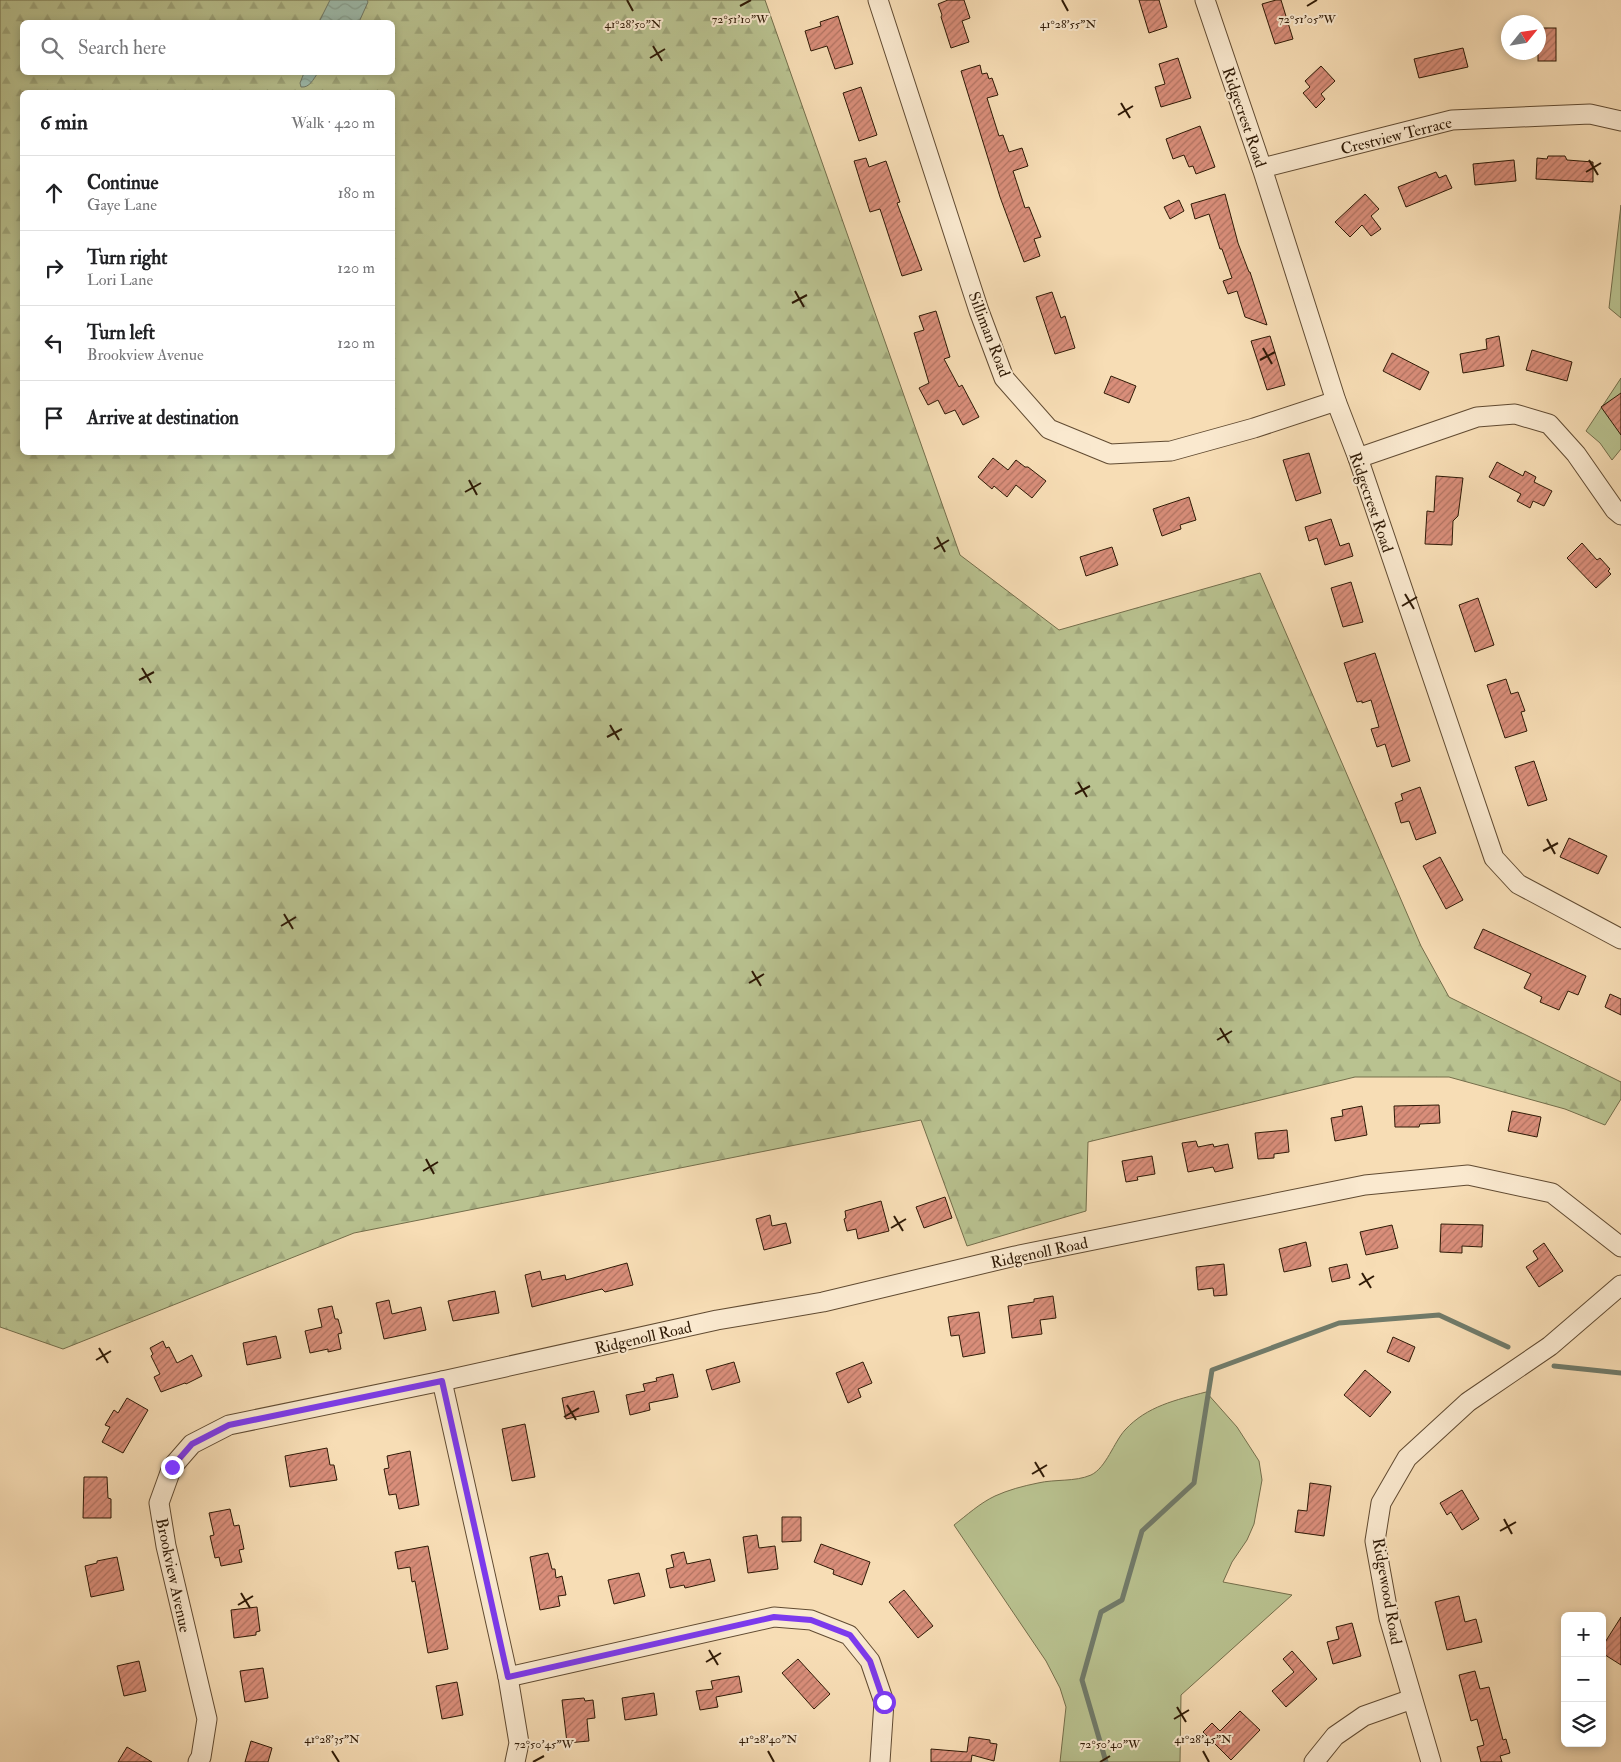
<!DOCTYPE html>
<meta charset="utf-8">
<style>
body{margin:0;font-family:"IM FELL Double Pica",serif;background:#f6f6f6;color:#202124}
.controls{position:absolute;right:15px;bottom:15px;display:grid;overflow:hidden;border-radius:8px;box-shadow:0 2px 8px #0003}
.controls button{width:45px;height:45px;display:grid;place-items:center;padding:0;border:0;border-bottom:1px solid #e0e0e0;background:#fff;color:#202124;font:25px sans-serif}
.compass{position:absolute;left:1501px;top:15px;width:45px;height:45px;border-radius:50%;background:#fff;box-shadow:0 2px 8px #0003;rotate:60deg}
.stop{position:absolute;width:15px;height:15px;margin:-11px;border:4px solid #7c3aed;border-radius:50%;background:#fff}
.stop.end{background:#7c3aed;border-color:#fff;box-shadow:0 1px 5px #0008}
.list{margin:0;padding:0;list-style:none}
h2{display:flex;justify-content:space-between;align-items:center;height:65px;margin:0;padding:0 20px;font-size:21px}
h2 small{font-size:16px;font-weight:400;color:#757577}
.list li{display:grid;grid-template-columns:32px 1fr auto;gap:15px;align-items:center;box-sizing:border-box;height:75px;padding:0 20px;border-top:1px solid #e0e0e0}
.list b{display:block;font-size:19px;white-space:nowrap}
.list p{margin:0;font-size:16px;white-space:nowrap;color:#757577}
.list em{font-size:16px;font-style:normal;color:#757577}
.icon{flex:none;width:28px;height:28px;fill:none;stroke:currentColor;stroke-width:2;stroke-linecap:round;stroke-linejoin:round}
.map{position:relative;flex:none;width:1621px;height:1762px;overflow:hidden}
.search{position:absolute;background:#fff;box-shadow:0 2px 8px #0003;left:20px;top:20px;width:375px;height:55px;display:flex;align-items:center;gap:12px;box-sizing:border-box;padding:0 18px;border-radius:8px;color:#757577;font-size:19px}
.panel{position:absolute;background:#fff;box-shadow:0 2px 8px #0003;left:20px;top:90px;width:375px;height:365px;border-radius:8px}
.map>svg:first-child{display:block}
</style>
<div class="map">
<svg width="1621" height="1762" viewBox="0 0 1621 1762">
<defs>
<pattern id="forest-firs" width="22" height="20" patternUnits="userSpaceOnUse" patternTransform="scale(1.25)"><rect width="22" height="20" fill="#b9c290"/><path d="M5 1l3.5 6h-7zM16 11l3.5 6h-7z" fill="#9fa67b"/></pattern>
<pattern id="water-waves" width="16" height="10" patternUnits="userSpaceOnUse" patternTransform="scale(1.25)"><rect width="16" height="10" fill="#9dbcad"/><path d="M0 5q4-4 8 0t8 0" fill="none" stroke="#88a193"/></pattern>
<pattern id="building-hatch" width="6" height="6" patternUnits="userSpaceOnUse" patternTransform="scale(1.25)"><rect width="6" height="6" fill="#d98e7a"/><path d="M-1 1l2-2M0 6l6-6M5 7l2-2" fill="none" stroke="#b07362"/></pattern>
</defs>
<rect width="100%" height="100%" fill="#f7ddb5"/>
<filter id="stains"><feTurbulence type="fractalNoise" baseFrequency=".004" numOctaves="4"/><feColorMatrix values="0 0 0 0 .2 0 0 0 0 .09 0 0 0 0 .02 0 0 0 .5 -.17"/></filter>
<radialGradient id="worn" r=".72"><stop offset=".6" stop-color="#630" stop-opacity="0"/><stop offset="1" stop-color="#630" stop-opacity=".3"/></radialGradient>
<path fill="url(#forest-firs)" stroke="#746e4b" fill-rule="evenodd" d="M0,0H765L960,555L1059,630L1260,573L1421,946L1449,997L1621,1082V1099L1605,1125L1565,1109L1449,1077H1355L1088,1142L1086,1211L967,1246L921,1120L354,1233L63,1349L0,1327ZM22,22H392V72H22ZM22,92H392V452H22Z"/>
<g fill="#b9c290" stroke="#746e4b">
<polygon points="1621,205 1621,318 1609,308"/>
<polygon points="1621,378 1621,449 1612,460 1600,443 1586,431"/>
<path d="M1206,1392L1237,1427L1259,1461L1262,1480L1254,1524L1247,1540L1232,1562L1223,1582L1292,1595L1181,1695L1180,1762H1060L1066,1707L1060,1688L1046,1661L954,1525C967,1515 980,1503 995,1496C1008,1490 1023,1486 1038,1483C1055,1479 1075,1482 1091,1475C1106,1468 1114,1442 1125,1430C1147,1406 1176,1400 1206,1392Z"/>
</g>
<g fill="url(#water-waves)" stroke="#717b6a">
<polygon points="330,0 367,0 368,2 359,22 319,22"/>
<path d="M304,73H318C313,79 310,88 301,87L300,83Z"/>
</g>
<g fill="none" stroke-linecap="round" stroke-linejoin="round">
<g stroke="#717b6a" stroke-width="5">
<polyline points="1554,1366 1621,1373"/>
<polyline points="1106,1762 1082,1680 1101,1612 1122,1600 1142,1531 1194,1483 1212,1370 1339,1323 1439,1315 1508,1347"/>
</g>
</g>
<g fill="url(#building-hatch)" stroke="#2f1a06">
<polygon points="948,0 964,0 970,18 962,21 969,42 951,48 941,17 942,15 938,4"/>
<polygon points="1139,0 1159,0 1167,27 1149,33"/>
<polygon points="1276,0 1281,0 1293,39 1275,44 1262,4"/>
<polygon points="838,16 853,64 835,69 827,46 811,51 805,31 821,26 820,22"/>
<rect x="1538" y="28" width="18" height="33"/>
<polygon points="1463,48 1468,67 1419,78 1414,59"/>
<polygon points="1178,58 1191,98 1161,107 1155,87 1165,84 1159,64"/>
<polygon points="980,65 982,74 987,73 989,79 992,78 998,95 987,98 999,136 1003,135 1009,152 1022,148 1028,166 1013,171 1025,208 1029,207 1041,237 1034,239 1040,256 1024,262 1000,197 961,71"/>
<polygon points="1321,66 1335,81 1321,94 1325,99 1316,108 1303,93 1310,87 1305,81"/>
<polygon points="861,87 877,135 859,141 843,93"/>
<polygon points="1200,126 1215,167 1196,174 1193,166 1189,167 1184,155 1173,159 1166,139"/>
<polygon points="1548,156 1565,156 1567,160 1593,162 1593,182 1536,179 1537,158 1547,159"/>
<polygon points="866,158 869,167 886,161 900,202 897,203 922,270 902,276 880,209 870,212 863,190 854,161"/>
<polygon points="1514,160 1516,181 1475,185 1473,164"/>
<polygon points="1436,172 1439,178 1446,175 1452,188 1406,207 1398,187"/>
<polygon points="1225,194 1238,243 1249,272 1250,272 1267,325 1245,317 1237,291 1228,294 1223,281 1232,278 1222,249 1220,249 1209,214 1195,219 1191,204"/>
<polygon points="1365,194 1379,209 1371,216 1381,229 1371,236 1362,225 1350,237 1335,222"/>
<polygon points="1179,200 1184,211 1170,219 1164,207"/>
<polygon points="1052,292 1061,318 1065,316 1075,348 1055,354 1036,297"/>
<polygon points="936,311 950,357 944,359 959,387 962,385 979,417 963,425 955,410 945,414 938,400 928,405 919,388 929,383 914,333 924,330 919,316"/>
<polygon points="1270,336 1285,385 1267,390 1251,341"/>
<polygon points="1499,336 1504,366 1463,373 1460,354 1487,349 1486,339"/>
<polygon points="1532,350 1572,362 1567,381 1526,370"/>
<polygon points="1392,353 1429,372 1420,390 1383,371"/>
<polygon points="1111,376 1136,386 1129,403 1104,393"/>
<polygon points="1621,393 1621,435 1601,407"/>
<polygon points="1309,453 1321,493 1296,501 1283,460"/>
<polygon points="993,458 1008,470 1016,460 1025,467 1028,467 1046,481 1032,498 1016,485 1007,497 994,486 992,489 978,477"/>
<polygon points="1497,462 1523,476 1525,471 1536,477 1534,482 1552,491 1544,506 1533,501 1530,508 1517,501 1521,494 1489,477"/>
<polygon points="1436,476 1463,478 1458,516 1453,521 1452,545 1425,544 1427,511 1434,512"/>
<polygon points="1189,497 1196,520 1180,525 1181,529 1162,536 1153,509"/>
<polygon points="1331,519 1340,546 1349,543 1353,556 1325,565 1317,538 1309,541 1305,527"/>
<polygon points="1582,543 1597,560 1600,558 1610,569 1608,571 1611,574 1596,588 1567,558"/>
<polygon points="1112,547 1118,565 1086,576 1080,557"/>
<polygon points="1351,582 1363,622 1343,627 1331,588"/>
<polygon points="1478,598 1494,645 1475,652 1459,605"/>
<polygon points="1375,653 1410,761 1392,767 1385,744 1377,747 1371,729 1379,727 1371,700 1362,703 1362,701 1357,702 1344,663"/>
<polygon points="1506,679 1511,694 1518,692 1525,711 1521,712 1527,731 1505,738 1487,685"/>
<polygon points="1534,761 1547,800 1528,806 1515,767"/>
<polygon points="1420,787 1436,833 1416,840 1409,821 1401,823 1395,803 1403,800 1401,794"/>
<polygon points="1569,838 1607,856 1598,874 1560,857"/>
<polygon points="1440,857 1463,900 1446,909 1423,866"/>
<polygon points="1483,929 1586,976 1578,995 1568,991 1559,1010 1540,1002 1542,997 1524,988 1531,974 1474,948"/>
<polygon points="1610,994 1621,999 1621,1015 1605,1007"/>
<polygon points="1439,1105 1440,1123 1420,1124 1419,1127 1395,1127 1394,1106"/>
<polygon points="1362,1106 1367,1135 1335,1141 1331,1118 1343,1116 1342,1110"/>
<polygon points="1512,1111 1541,1117 1537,1137 1508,1131"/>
<polygon points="1287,1130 1289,1152 1274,1154 1274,1158 1258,1159 1255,1133"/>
<polygon points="1196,1141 1198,1147 1213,1144 1214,1147 1228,1144 1233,1168 1215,1172 1213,1167 1188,1172 1182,1143"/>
<polygon points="1152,1156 1155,1174 1137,1177 1138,1180 1126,1182 1122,1161"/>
<polygon points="945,1197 952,1218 924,1228 916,1207"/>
<polygon points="881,1201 889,1231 858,1239 856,1229 847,1231 844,1219 846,1218 845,1211"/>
<polygon points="770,1215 772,1226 786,1223 791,1243 764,1250 756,1219"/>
<polygon points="1441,1224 1483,1225 1482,1247 1462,1246 1462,1253 1440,1252"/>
<polygon points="1392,1225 1398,1248 1366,1255 1360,1232"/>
<polygon points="1306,1242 1311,1266 1284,1272 1279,1249"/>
<polygon points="1544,1243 1563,1271 1539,1287 1526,1267 1538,1259 1533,1251"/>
<polygon points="627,1263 633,1285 605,1292 602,1289 532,1307 525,1275 540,1271 542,1280 565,1275 566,1280"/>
<polygon points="1224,1264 1227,1295 1214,1296 1213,1288 1198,1290 1196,1267"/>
<polygon points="1347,1264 1350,1278 1332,1282 1329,1268"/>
<polygon points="495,1291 499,1313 453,1321 448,1301"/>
<polygon points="1053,1296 1056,1318 1040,1320 1042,1334 1012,1338 1008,1306 1034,1302 1034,1299"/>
<polygon points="389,1300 392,1314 421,1307 426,1330 384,1339 376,1303"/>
<polygon points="332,1306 335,1319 338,1319 342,1333 338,1334 341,1349 328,1352 328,1349 310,1353 305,1331 322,1327 318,1309"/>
<polygon points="979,1312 985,1353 963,1357 959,1335 951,1336 948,1317"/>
<polygon points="276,1336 281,1358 247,1365 243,1343"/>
<polygon points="1393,1337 1415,1347 1409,1362 1387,1352"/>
<polygon points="163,1341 166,1348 169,1347 177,1363 192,1355 202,1376 186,1384 185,1383 161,1392 154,1377 160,1374 151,1356 153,1354 150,1348"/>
<polygon points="734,1362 740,1382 712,1390 706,1370"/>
<polygon points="863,1362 872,1383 858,1389 861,1397 848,1403 836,1373"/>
<polygon points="1365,1370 1391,1392 1370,1417 1344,1395"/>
<polygon points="673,1374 678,1397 649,1403 650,1410 630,1415 626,1395 645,1391 643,1384 657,1381 656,1378"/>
<polygon points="594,1391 599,1412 566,1419 562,1398"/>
<polygon points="127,1398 148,1410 123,1453 102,1442 110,1427 105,1425 114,1410 118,1413"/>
<polygon points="525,1424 535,1477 512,1481 502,1429"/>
<polygon points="327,1448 330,1465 334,1465 337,1480 290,1487 285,1456"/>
<polygon points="410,1451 419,1505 399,1509 396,1494 389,1495 384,1469 389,1468 387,1456"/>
<polygon points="84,1477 107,1477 108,1498 111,1499 111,1518 83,1518"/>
<polygon points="1310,1483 1331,1486 1324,1536 1295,1532 1298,1510 1307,1511"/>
<polygon points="1462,1490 1479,1519 1462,1530 1451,1512 1447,1515 1440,1503"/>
<polygon points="230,1509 234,1526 239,1525 244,1549 239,1550 242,1562 221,1566 219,1557 215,1558 210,1536 214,1535 209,1513"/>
<polygon points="782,1517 801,1517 801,1541 782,1542"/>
<polygon points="757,1535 759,1548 775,1546 778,1569 748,1573 743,1537"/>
<polygon points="821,1544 870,1562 862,1585 833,1574 834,1570 814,1562"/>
<polygon points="428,1546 448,1649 428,1653 415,1581 412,1582 410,1567 398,1569 395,1552"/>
<polygon points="684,1552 687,1564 710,1559 715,1581 685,1588 684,1585 670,1588 666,1569 674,1567 671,1555"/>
<polygon points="548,1553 552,1569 555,1569 556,1578 562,1576 566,1595 558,1596 560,1606 540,1610 530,1557"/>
<polygon points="117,1557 124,1590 91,1597 85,1566 97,1563 97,1561"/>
<polygon points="639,1573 645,1596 614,1604 608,1580"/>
<polygon points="904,1590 933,1626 918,1638 889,1602"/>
<polygon points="1459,1596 1465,1622 1476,1619 1482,1642 1447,1650 1435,1602"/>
<polygon points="257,1607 260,1631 256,1632 256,1635 234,1638 231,1610"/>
<polygon points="1621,1617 1621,1665 1602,1653 1602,1647"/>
<polygon points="1352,1623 1361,1656 1333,1664 1327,1642 1339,1639 1336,1627"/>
<polygon points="1292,1651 1317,1679 1286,1707 1272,1691 1294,1672 1283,1659"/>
<polygon points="798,1659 830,1694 814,1709 782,1673"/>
<polygon points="139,1661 146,1691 124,1696 117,1666"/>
<polygon points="263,1668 268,1698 245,1702 240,1671"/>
<polygon points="1475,1671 1480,1689 1489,1687 1503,1740 1506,1739 1510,1753 1500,1756 1502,1762 1481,1762 1477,1747 1484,1745 1477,1719 1471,1721 1459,1675"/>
<polygon points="739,1676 742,1692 716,1697 718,1707 700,1710 696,1691 713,1689 711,1681"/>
<polygon points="457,1682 463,1715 442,1719 436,1686"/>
<polygon points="654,1693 657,1715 625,1720 622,1698"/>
<polygon points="584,1698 585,1701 593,1700 595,1718 587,1719 589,1741 567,1743 562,1700"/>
<polygon points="1240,1711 1260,1730 1231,1760 1203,1732 1212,1723 1220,1731"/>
<polygon points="969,1737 990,1740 990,1743 997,1744 994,1761 972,1755 971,1762 931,1762 931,1749 967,1752"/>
<polygon points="251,1741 272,1748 268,1762 245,1762"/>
<polygon points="127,1747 152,1762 118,1762"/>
</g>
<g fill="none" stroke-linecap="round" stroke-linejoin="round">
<defs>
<g id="minor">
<polyline points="878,0 979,311 1004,378 1049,429 1110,454 1171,451 1254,428 1336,401"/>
<polyline points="1205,0 1262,168 1336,401 1358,458 1494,858 1518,884 1621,939"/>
<polyline points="1262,168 1452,120 1590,114 1621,121"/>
<polyline points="1358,458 1477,417 1515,414 1549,424 1576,454 1615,510 1621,515"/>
<polyline points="442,1381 508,1677 519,1743 515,1762"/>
<polyline points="508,1677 774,1617 811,1620 849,1635 870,1661 884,1702 880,1762"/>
<polyline points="198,1762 201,1757 207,1719 166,1546 159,1503 172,1467 192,1444 229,1425 442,1381 717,1320 823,1302 1015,1256 1365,1185 1468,1175 1552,1193 1621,1247"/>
<polyline points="1314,1762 1335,1736 1364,1716 1412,1699"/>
<polyline points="1431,1762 1389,1618 1375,1541 1381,1503 1407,1458 1468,1402 1550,1346 1621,1285"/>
</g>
</defs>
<use href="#minor" stroke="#614b32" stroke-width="21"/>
<use href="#minor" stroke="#fae9cf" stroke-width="19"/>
</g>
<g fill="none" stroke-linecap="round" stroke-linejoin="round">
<polyline stroke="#7c3aed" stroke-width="6" points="172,1467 192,1444 229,1425 442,1381 508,1677 774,1617 811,1620 850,1635 870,1661 884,1702"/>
</g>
<path fill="none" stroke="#2f1a06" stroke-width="2" d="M627,0L633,11M1062,0L1068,11M740,6L751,0M1307,6L1317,0M653,46L662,61M650,58L665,49M1121,103L1130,118M1118,115L1133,106M1589,160L1598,175M1586,172L1601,163M795,291L804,307M792,303L807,295M1263,348L1272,364M1260,360L1275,352M469,480L477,495M465,492L481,483M937,537L945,552M934,549L949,540M1405,594L1414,609M1402,606L1417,597M142,668L151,683M139,680L154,672M610,725L619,740M607,737L622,729M1078,782L1087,797M1075,794L1090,786M1547,839L1555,854M1543,851L1558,843M284,914L293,929M281,926L296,917M752,971L761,986M749,983L764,974M1220,1028L1229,1043M1217,1040L1232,1031M426,1159L434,1174M423,1171L438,1162M894,1216L903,1231M891,1228L906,1219M1362,1273L1371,1288M1359,1285L1374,1276M99,1348L108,1363M96,1360L111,1351M567,1405L576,1420M564,1417L579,1408M1035,1462L1044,1477M1032,1474L1047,1465M1504,1519L1512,1534M1500,1531L1516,1522M241,1593L250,1608M238,1605L253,1596M709,1650L718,1665M706,1662L721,1653M1177,1707L1186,1722M1174,1719L1189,1710M332,1751L339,1762M768,1751L774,1762M1203,1751L1209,1762M533,1762L544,1756M1100,1762L1110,1756"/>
<g text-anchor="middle" stroke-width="4" stroke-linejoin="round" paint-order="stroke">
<g font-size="16" fill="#2f1a06" stroke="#fae9cf">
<text transform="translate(1245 117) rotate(71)" y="6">Ridgecrest Road</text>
<text transform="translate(1396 135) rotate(-14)" y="6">Crestview Terrace</text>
<text transform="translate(990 334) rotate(69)" y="6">Silliman Road</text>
<text transform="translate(1372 502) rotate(71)" y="6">Ridgecrest Road</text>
<text transform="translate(1039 1252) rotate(-12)" y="6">Ridgenoll Road</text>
<text transform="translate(643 1337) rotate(-13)" y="6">Ridgenoll Road</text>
<text transform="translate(174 1575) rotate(78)" y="6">Brookview Avenue</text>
<text transform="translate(1388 1591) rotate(80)" y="6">Ridgewood Road</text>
</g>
</g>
<g font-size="12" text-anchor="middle" fill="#2f1a06" stroke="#fae9cf" stroke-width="4" stroke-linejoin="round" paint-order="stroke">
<text x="740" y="23">72°51'10"W</text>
<text x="1307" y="23">72°51'05"W</text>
<text x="633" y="28">41°28'50"N</text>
<text x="1068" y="28">41°28'55"N</text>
<text x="332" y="1743">41°28'35"N</text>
<text x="768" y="1743">41°28'40"N</text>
<text x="1203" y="1743">41°28'45"N</text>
<text x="544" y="1748">72°50'45"W</text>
<text x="1110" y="1748">72°50'40"W</text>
</g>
<rect width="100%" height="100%" filter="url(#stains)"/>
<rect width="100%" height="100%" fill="url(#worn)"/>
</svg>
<div class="controls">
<button>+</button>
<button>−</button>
<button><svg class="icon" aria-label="layers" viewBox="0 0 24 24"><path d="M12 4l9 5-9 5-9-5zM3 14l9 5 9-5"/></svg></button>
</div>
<svg class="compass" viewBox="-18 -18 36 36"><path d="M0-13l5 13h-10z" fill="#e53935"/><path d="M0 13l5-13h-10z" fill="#757577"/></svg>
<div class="stop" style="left:884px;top:1702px"></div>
<div class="stop end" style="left:172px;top:1467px"></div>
<div class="search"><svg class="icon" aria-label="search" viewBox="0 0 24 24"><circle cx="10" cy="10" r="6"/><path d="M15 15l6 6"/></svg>Search here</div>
<section class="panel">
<h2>6 min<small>Walk · 420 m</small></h2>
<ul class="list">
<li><svg class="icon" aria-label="ahead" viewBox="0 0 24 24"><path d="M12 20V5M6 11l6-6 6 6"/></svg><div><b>Continue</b><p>Gaye Lane</p></div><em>180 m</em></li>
<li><svg class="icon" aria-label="right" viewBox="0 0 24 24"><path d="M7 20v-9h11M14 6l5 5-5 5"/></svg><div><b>Turn right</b><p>Lori Lane</p></div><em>120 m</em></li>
<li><svg class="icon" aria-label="left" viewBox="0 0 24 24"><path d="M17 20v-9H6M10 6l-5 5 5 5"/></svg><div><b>Turn left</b><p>Brookview Avenue</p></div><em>120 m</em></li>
<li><svg class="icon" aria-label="arrive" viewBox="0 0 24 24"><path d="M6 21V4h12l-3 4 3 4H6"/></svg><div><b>Arrive at destination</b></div></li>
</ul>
</section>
</div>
